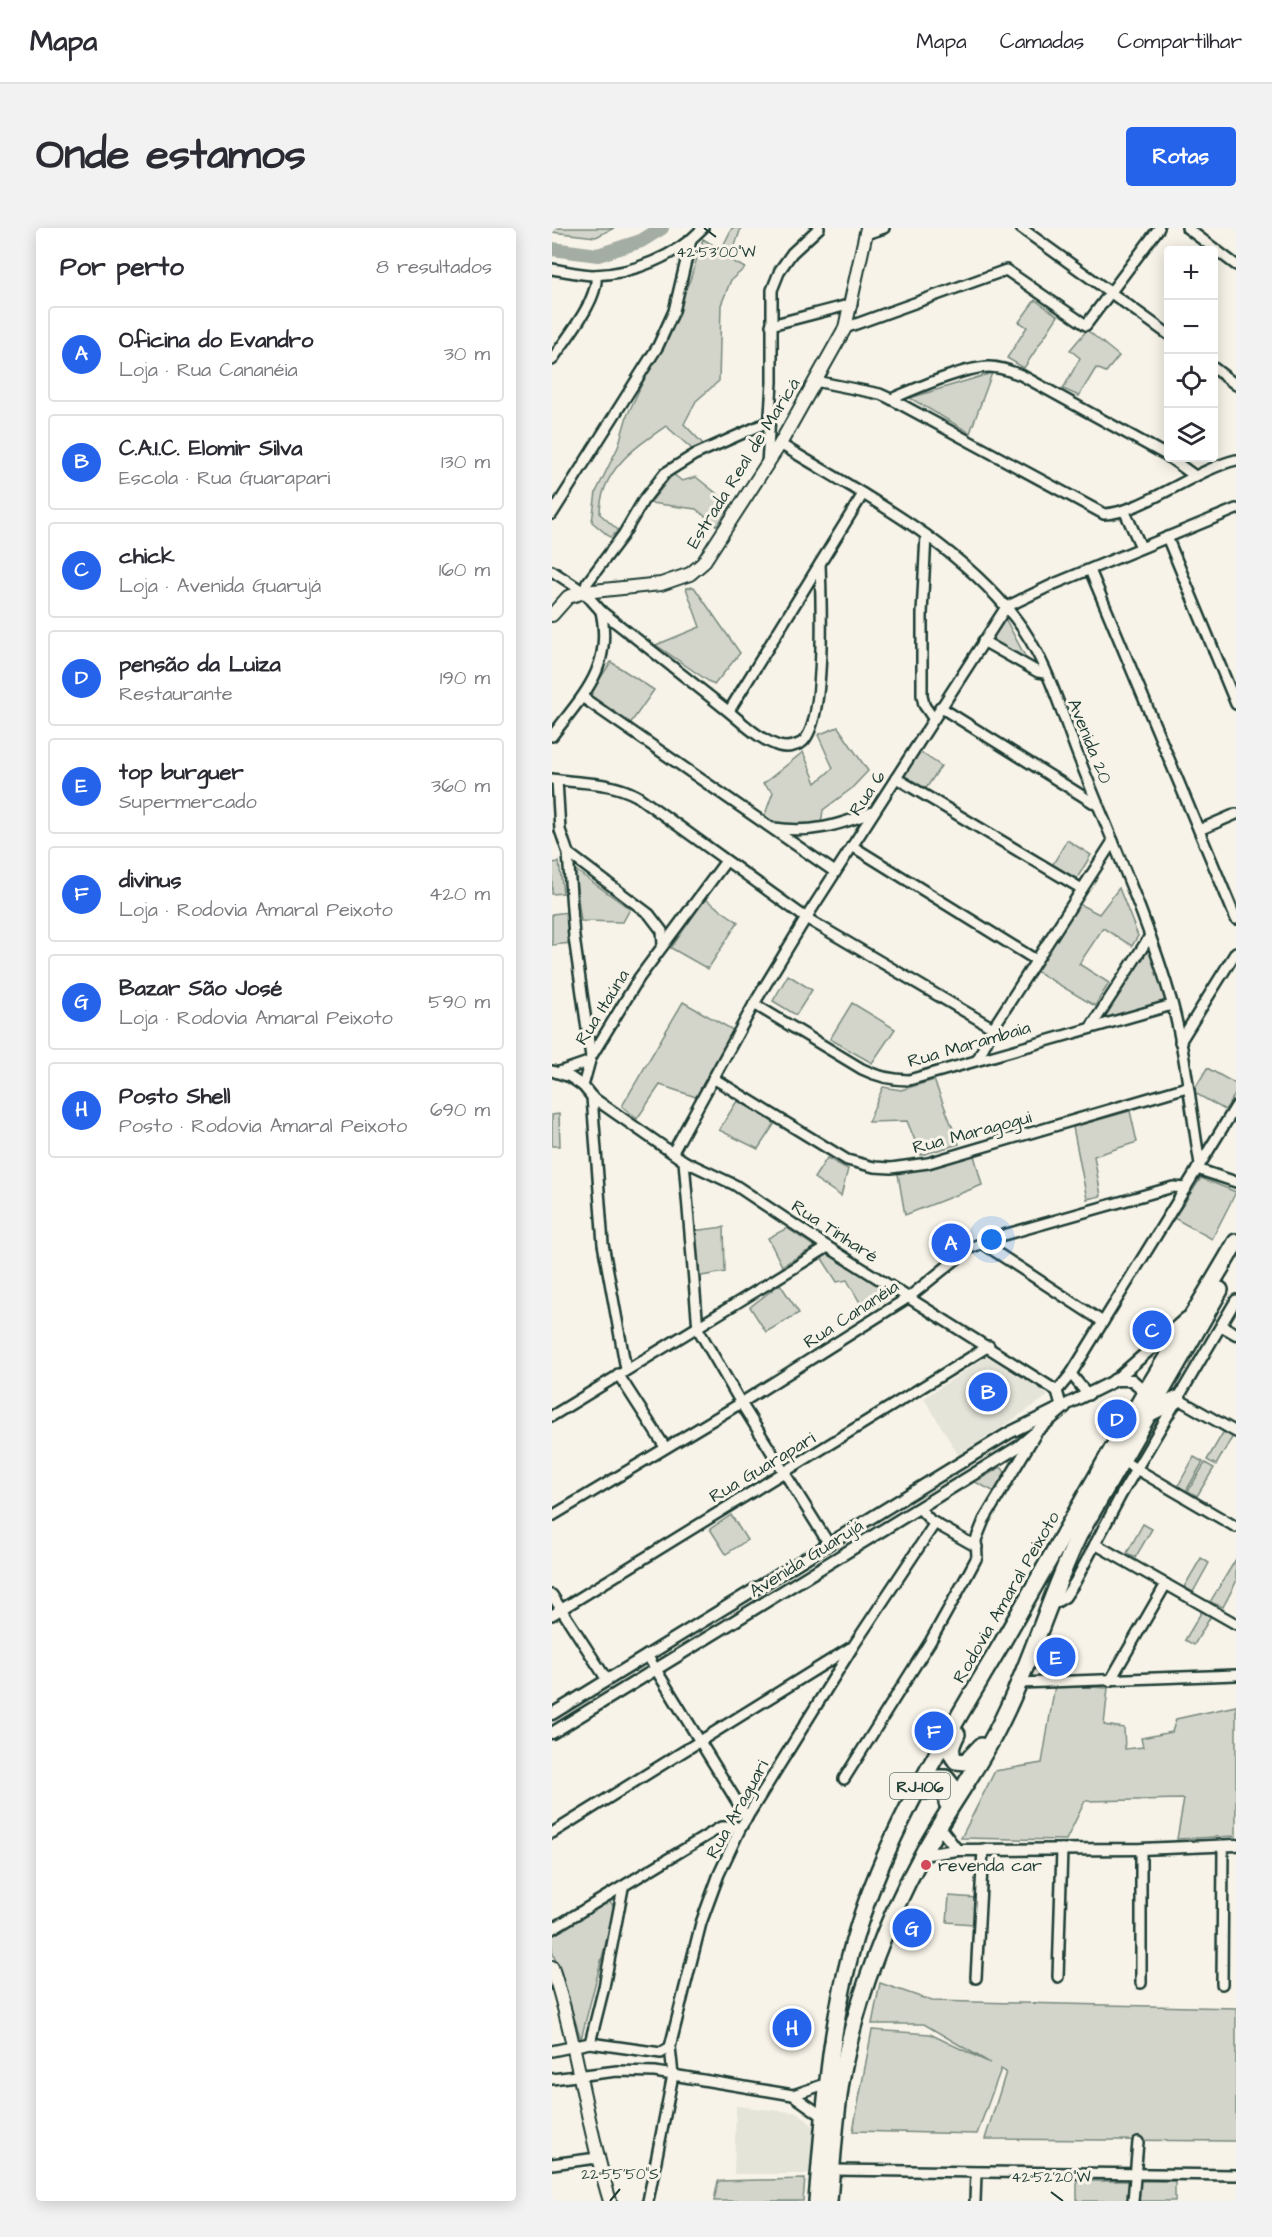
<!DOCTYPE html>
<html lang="pt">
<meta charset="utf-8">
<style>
body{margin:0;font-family:"Architects Daughter",sans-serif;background:#f2f2f3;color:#2b2b33}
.controls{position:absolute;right:18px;top:18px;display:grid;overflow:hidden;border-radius:6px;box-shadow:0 3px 15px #0003}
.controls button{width:54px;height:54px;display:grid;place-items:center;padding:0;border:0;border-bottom:2px solid #e1e1e2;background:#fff;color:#2b2b33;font:30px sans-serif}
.you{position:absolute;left:440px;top:1012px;width:21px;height:21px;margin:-15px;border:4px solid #fff;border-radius:50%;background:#1a73e8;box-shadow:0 0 0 9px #1a73e833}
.badge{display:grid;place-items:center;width:39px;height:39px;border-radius:50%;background:#2563eb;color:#fff;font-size:20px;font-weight:700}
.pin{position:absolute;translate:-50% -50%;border:3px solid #fff;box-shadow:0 2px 6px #0006}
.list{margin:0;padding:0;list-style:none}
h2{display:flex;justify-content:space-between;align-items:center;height:78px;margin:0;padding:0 24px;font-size:26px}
h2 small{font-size:20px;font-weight:400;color:#7c7c81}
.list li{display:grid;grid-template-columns:39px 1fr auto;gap:18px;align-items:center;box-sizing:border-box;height:96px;margin:0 12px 12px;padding:0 12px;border:2px solid #e1e1e2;border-radius:6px}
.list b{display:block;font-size:22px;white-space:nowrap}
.list p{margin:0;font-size:20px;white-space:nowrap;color:#7c7c81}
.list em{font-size:20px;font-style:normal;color:#7c7c81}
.icon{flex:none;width:33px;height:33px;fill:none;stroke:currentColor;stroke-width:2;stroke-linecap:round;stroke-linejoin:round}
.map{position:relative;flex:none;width:684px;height:1973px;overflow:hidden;border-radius:6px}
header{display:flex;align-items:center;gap:36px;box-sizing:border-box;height:84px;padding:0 30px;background:#fff;border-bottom:2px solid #e1e1e2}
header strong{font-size:28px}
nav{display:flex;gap:33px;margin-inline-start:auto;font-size:21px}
.intro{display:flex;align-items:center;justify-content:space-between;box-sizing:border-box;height:144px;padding:0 36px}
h1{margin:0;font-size:42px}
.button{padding:15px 27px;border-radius:6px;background:#2563eb;color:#fff;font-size:21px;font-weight:700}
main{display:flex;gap:36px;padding:0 36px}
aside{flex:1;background:#fff;border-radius:6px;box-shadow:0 3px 15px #0003}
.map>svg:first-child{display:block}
</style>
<header>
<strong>Mapa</strong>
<nav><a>Mapa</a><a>Camadas</a><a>Compartilhar</a></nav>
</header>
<div class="intro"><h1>Onde estamos</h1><a class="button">Rotas</a></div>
<main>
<aside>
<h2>Por perto<small>8 resultados</small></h2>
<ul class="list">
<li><span class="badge">A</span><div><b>Oficina do Evandro</b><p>Loja · Rua Cananéia</p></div><em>30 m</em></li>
<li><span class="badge">B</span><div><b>C.A.I.C. Elomir Silva</b><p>Escola · Rua Guarapari</p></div><em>130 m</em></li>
<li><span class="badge">C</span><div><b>chick</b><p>Loja · Avenida Guarujá</p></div><em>160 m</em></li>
<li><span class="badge">D</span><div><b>pensão da Luiza</b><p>Restaurante</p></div><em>190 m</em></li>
<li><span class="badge">E</span><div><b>top burguer</b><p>Supermercado</p></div><em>360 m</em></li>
<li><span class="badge">F</span><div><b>divinus</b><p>Loja · Rodovia Amaral Peixoto</p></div><em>420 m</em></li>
<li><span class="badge">G</span><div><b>Bazar São José</b><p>Loja · Rodovia Amaral Peixoto</p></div><em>590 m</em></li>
<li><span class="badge">H</span><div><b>Posto Shell</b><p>Posto · Rodovia Amaral Peixoto</p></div><em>690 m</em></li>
</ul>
</aside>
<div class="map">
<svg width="684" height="1973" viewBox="0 0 684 1973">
<rect width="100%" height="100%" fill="#f7f3e8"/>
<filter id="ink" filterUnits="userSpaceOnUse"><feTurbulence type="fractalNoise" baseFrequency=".0167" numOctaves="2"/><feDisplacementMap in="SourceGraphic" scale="12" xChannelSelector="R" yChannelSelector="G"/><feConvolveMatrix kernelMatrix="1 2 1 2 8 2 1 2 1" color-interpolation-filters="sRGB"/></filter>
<g filter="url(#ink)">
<g fill="#e5e4d9">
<polygon points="434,1129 441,1130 479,1151 496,1168 407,1228 372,1170"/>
<polygon points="184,1878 247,1885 265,1902 261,1946 182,1946"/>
</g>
<g fill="#d3d5ca" stroke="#79897f" stroke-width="1.5">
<polygon points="0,0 62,0 44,9 0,4"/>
<path d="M180,0H189L178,32L193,40L179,52L169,77L167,153L144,173L132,196L152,217L140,221L114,198C82,220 48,243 48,286L67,303L58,309L40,294L44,264L66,219L75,188L138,52L151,11L169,22Z"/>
<polygon points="483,72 506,88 472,140 455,130 475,99 467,94"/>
<polygon points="535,102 567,128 554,144 544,140 527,168 511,161 528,130 518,122"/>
<polygon points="440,145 418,205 358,170"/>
<polygon points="121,246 130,253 144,249 179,277 165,298 144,281 98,275"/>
<polygon points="142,359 188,425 162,457 104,417 148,399 134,360"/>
<polygon points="453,390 477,436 437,412"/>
<polygon points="59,434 102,462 78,496 37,467"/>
<polygon points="286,499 316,543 299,561 271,582 269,597 210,595 221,564 211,556 251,524 264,555 281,540 266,507"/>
<polygon points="365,522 389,538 373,562 350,549"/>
<polygon points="515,612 539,627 524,652 500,638"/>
<polygon points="7,634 11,665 0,666 0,635"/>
<polygon points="22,641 78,681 71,694 29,693"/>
<polygon points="567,660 586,708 580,718 551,700 527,736 557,755 543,778 484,743 527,676 547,686"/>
<polygon points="153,671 186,694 156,741 119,720"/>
<polygon points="17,684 20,715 0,717 0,686"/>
<polygon points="596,721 615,770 611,777 556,792 554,786"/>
<polygon points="236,747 260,762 244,787 221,773"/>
<polygon points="131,774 181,802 144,869 108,857 85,891 70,878"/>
<polygon points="300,775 343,801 320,835 278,811"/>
<polygon points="655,840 684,856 684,865 673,882 641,864"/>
<polygon points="382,852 407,916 369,927 355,893 316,894 331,859 349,862"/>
<polygon points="185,873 225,892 206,921 167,902"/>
<polygon points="578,883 585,914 542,928 549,968 535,971 521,899"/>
<polygon points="7,886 8,918 0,918 0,887"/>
<polygon points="422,927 430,957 353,987 346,946"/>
<polygon points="275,930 296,941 289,968 262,950"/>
<polygon points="649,950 684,964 660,1011 622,990"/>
<polygon points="172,999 173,1044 143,1049 140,1003"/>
<polygon points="235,1000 263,1019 230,1038 216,1010"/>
<polygon points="277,1025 340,1066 314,1085 295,1052 285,1054 269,1029"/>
<polygon points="228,1056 247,1085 214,1104 198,1079"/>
<polygon points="672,1203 681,1208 664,1237 655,1232"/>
<polygon points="642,1229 651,1234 634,1263 626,1258"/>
<polygon points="653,1235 662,1240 645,1268 636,1263"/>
<polygon points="449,1239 453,1244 443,1264 423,1254"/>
<polygon points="179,1287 195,1312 174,1326 158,1301"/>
<polygon points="591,1296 600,1301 583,1330 575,1325"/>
<polygon points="649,1330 657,1335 641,1364 632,1359"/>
<polygon points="684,1331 684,1354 671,1379 658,1374"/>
<polygon points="650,1383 659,1388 642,1417 633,1412"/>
<polygon points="503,1457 556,1460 552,1497 572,1500 573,1521 591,1519 589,1510 620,1504 624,1491 684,1478 684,1608 625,1611 632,1571 533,1573 514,1612 409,1610 443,1543 490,1535"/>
<polygon points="397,1668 424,1670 421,1696 395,1694"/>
<polygon points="57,1673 63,1679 29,1811 0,1722 0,1707"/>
<polygon points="328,1755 380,1773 684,1780 684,1913 433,1911 454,1844 449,1841 425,1906 301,1903 320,1802 378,1806 438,1835 372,1796 320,1796"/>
<polygon points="253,1951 251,1973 162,1973 166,1953"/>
<rect x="525" y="1953" width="98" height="20"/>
</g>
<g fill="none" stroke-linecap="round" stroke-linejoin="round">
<polyline stroke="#a4ada3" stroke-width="14" points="0,21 46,27 89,13 110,0"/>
<defs>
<g id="minor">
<polyline points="469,0 616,106"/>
<polyline points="635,0 684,37"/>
<polyline points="314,6 332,0"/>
<path d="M0,41C14,43 28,47 42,47C81,46 124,28 151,0"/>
<polyline points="219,97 300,76"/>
<polyline points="293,100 454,42 534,97 607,0"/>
<path d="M0,132C14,110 47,72 44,47"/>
<polyline points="662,140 684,157"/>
<path d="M263,153L328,166L339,171C363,161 412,139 437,139C449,139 458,143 469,147L616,228"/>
<path d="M339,171L552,286C586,286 645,241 684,232"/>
<path d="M228,216C310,266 403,313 463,390C494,429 509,484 527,530C559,611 596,691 620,775C634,827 639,883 648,936"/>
<polyline points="618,230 643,248"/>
<polyline points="215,237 220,154 220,62 228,42 240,25 267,0"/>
<polyline points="572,282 589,319"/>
<polyline points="0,286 106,118 122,83 139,12"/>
<polyline points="374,307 370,386 370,467 372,477 381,490"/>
<polyline points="615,309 684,476"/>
<polyline points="538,342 684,691"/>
<path d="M0,343L32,364L49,383C90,415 131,447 171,479C188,492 207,512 227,518C234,520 243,518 249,515C275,498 269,368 268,336"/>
<polyline points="32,364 35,355 71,307 91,273 113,245 142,227 216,194"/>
<polyline points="431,413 486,444 493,445"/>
<polyline points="30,469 283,644"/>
<polyline points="388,479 545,577"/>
<polyline points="177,483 311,266"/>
<path d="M0,508C32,466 61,439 49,383"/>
<polyline points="344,550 530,661"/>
<path d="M0,551C31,556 57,553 85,568L254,690L441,800"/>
<polyline points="5,552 8,602 16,625 97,686 110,703 111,717"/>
<path d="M222,600C259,606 287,597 321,584"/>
<polyline points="647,602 684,586"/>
<polyline points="300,618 484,732"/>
<polyline points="16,625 22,709 39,829"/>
<polyline points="174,633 87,750 39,829 31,858 40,869 132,933 146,1101 189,1175 277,1316"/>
<path d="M202,776L310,841C326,849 339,852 357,852L620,777"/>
<polyline points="539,799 598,708"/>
<polyline points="628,814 684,724"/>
<polyline points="426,831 441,800 561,613"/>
<polyline points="0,843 18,849 31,858"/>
<polyline points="7,844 36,834"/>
<polyline points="161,850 295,932 322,939 339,940 376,935 635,859"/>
<polyline points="40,869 51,1016 74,1141"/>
<polyline points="121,924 202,776 254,690 454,379 502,356 684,281"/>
<polyline points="132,933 183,957 276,1019 505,1163"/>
<polyline points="645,941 684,954"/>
<polyline points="430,1015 551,1094"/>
<polyline points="66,1146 113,1219"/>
<polyline points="519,1146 536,1167"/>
<polyline points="626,1171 684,1204"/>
<polyline points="509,1177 505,1163 519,1146 684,878"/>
<polyline points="0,1188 276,1019"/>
<polyline points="569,1232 684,1299"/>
<polyline points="367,1280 379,1293 425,1319"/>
<polyline points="0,1288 189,1175 357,1069 418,1020 448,1008 621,959 634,960"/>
<polyline points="543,1316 684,1396"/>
<polyline points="0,1367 55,1452"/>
<polyline points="497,1379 513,1369 523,1354 569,1267 684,1072"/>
<polyline points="0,1387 437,1118"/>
<polyline points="95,1427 195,1590"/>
<polyline points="558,1453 614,1356"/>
<polyline points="468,1455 684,1447"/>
<polyline points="292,1551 378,1414 416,1346 425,1329 424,1312 432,1292 483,1207"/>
<polyline points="0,1605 298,1420"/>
<polyline points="589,1621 589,1755"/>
<polyline points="0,1701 169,1599 189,1599"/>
<polyline points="506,1749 510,1621"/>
<polyline points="424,1750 431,1621"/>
<polyline points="670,1756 671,1618"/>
<polyline points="38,1815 52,1759 71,1660"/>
<polyline points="0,1823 38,1815 109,1825 118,1819 149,1695 167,1646 189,1599 302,1417 383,1295"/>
<polyline points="0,1851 65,1843 103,1844 241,1867 272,1889"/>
<polyline points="241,1867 276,1855"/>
<polyline points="0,1936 45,1930"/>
<polyline points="280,1942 684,1947"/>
<polyline points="96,1973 121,1847 118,1819"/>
<polyline points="423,1973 424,1945"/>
<polyline points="581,1973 586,1914"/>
</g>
<g id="tertiary">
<polyline points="670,1098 684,1106"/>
<polyline points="562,1152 580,1152 588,1159 591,1168"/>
<polyline points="0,1486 457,1205 562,1153 634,1090"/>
<polyline points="0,1505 466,1219 513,1179"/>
<polyline points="388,1600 405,1622"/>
<polyline points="369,1627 405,1622 589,1621 684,1617"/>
</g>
<g id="secondary">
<polyline points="0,387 16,369 32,364 109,356 138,346 151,335 228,216 293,100 315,0"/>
<path d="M0,1739C25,1815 34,1896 58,1973"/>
</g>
<g id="trunk">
<polyline points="596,1186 626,1171"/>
<path d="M405,1506C400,1516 396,1524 404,1533L414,1534L429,1518"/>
<polyline points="373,1563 383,1550 394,1550 401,1559 395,1575"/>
<path d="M265,1973C273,1876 279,1777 311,1684C344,1588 399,1502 450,1415C497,1333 542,1251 590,1170C621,1118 654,1067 684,1014"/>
<path d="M277,1973C281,1928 283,1882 292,1837C306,1768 335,1691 369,1629C392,1586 422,1547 444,1504C477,1441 496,1372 527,1307L668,1062"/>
</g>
</defs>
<use href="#minor" stroke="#1f3d34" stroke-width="14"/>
<use href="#tertiary" stroke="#1f3d34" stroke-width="15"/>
<use href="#secondary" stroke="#1f3d34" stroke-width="16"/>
<use href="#trunk" stroke="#1f3d34" stroke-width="20"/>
<use href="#minor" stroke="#f7f3e8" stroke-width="9"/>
<use href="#tertiary" stroke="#f7f3e8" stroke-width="10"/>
<use href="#secondary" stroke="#f7f3e8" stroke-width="12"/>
<use href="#trunk" stroke="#f7f3e8" stroke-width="15"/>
</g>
</g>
<path fill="none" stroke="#1f3d34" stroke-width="2" d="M152,0L164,9M499,1964L511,1973M58,1973L68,1961"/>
<circle fill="#d1495b" stroke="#f7f3e8" stroke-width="2" cx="374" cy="1637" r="6"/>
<g text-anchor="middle" stroke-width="6" stroke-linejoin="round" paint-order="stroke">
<rect fill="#f7f3e8" stroke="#60746a" stroke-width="1.5" x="338" y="1545" width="60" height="26" rx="4.5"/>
<g font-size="16" font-weight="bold" fill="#1f3d34">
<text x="368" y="1564">RJ-106</text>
</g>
<g font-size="18" fill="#1f3d34" stroke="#f7f3e8">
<text transform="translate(191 235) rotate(-58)" y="6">Estrada Real de Maricá</text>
<text transform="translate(538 513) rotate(68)" y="6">Avenida 20</text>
<text transform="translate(315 565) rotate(-57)" y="6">Rua 6</text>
<text transform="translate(50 779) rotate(-58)" y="6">Rua Itaúna</text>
<text transform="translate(417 816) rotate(-16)" y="6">Rua Marambaia</text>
<text transform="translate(420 904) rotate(-15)" y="6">Rua Maragogui</text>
<text transform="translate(283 1003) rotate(33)" y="6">Rua Tinharé</text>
<text transform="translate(299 1086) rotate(-33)" y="6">Rua Cananéia</text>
<text transform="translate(210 1239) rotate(-31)" y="6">Rua Guarapari</text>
<text transform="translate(254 1330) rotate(-32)" y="6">Avenida Guarujá</text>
<text transform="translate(454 1369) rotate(-60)" y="6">Rodovia Amaral Peixoto</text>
<text transform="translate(185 1581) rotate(-61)" y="6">Rua Araguari</text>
</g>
<g font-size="18" fill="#1f3d34" stroke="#f7f3e8" text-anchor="start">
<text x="386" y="1643">revenda car</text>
</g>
</g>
<g font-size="15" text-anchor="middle" fill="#1f3d34" stroke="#f7f3e8" stroke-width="6" stroke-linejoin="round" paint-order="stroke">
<text x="164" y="29">42°53'00"W</text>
<text x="68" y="1951">22°55'50"S</text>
<text x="499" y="1954">42°52'20"W</text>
</g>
</svg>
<div class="controls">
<button>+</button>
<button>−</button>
<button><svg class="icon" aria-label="locate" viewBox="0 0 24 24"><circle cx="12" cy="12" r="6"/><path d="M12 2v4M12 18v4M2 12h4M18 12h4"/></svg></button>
<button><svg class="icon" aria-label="layers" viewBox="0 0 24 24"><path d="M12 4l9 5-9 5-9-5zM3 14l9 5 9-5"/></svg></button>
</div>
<div class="you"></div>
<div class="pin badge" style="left:399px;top:1015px">A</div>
<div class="pin badge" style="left:436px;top:1164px">B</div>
<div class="pin badge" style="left:600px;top:1102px">C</div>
<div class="pin badge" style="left:565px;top:1191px">D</div>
<div class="pin badge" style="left:504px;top:1429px">E</div>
<div class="pin badge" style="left:382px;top:1503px">F</div>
<div class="pin badge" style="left:360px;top:1700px">G</div>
<div class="pin badge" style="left:240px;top:1800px">H</div>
</div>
</main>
